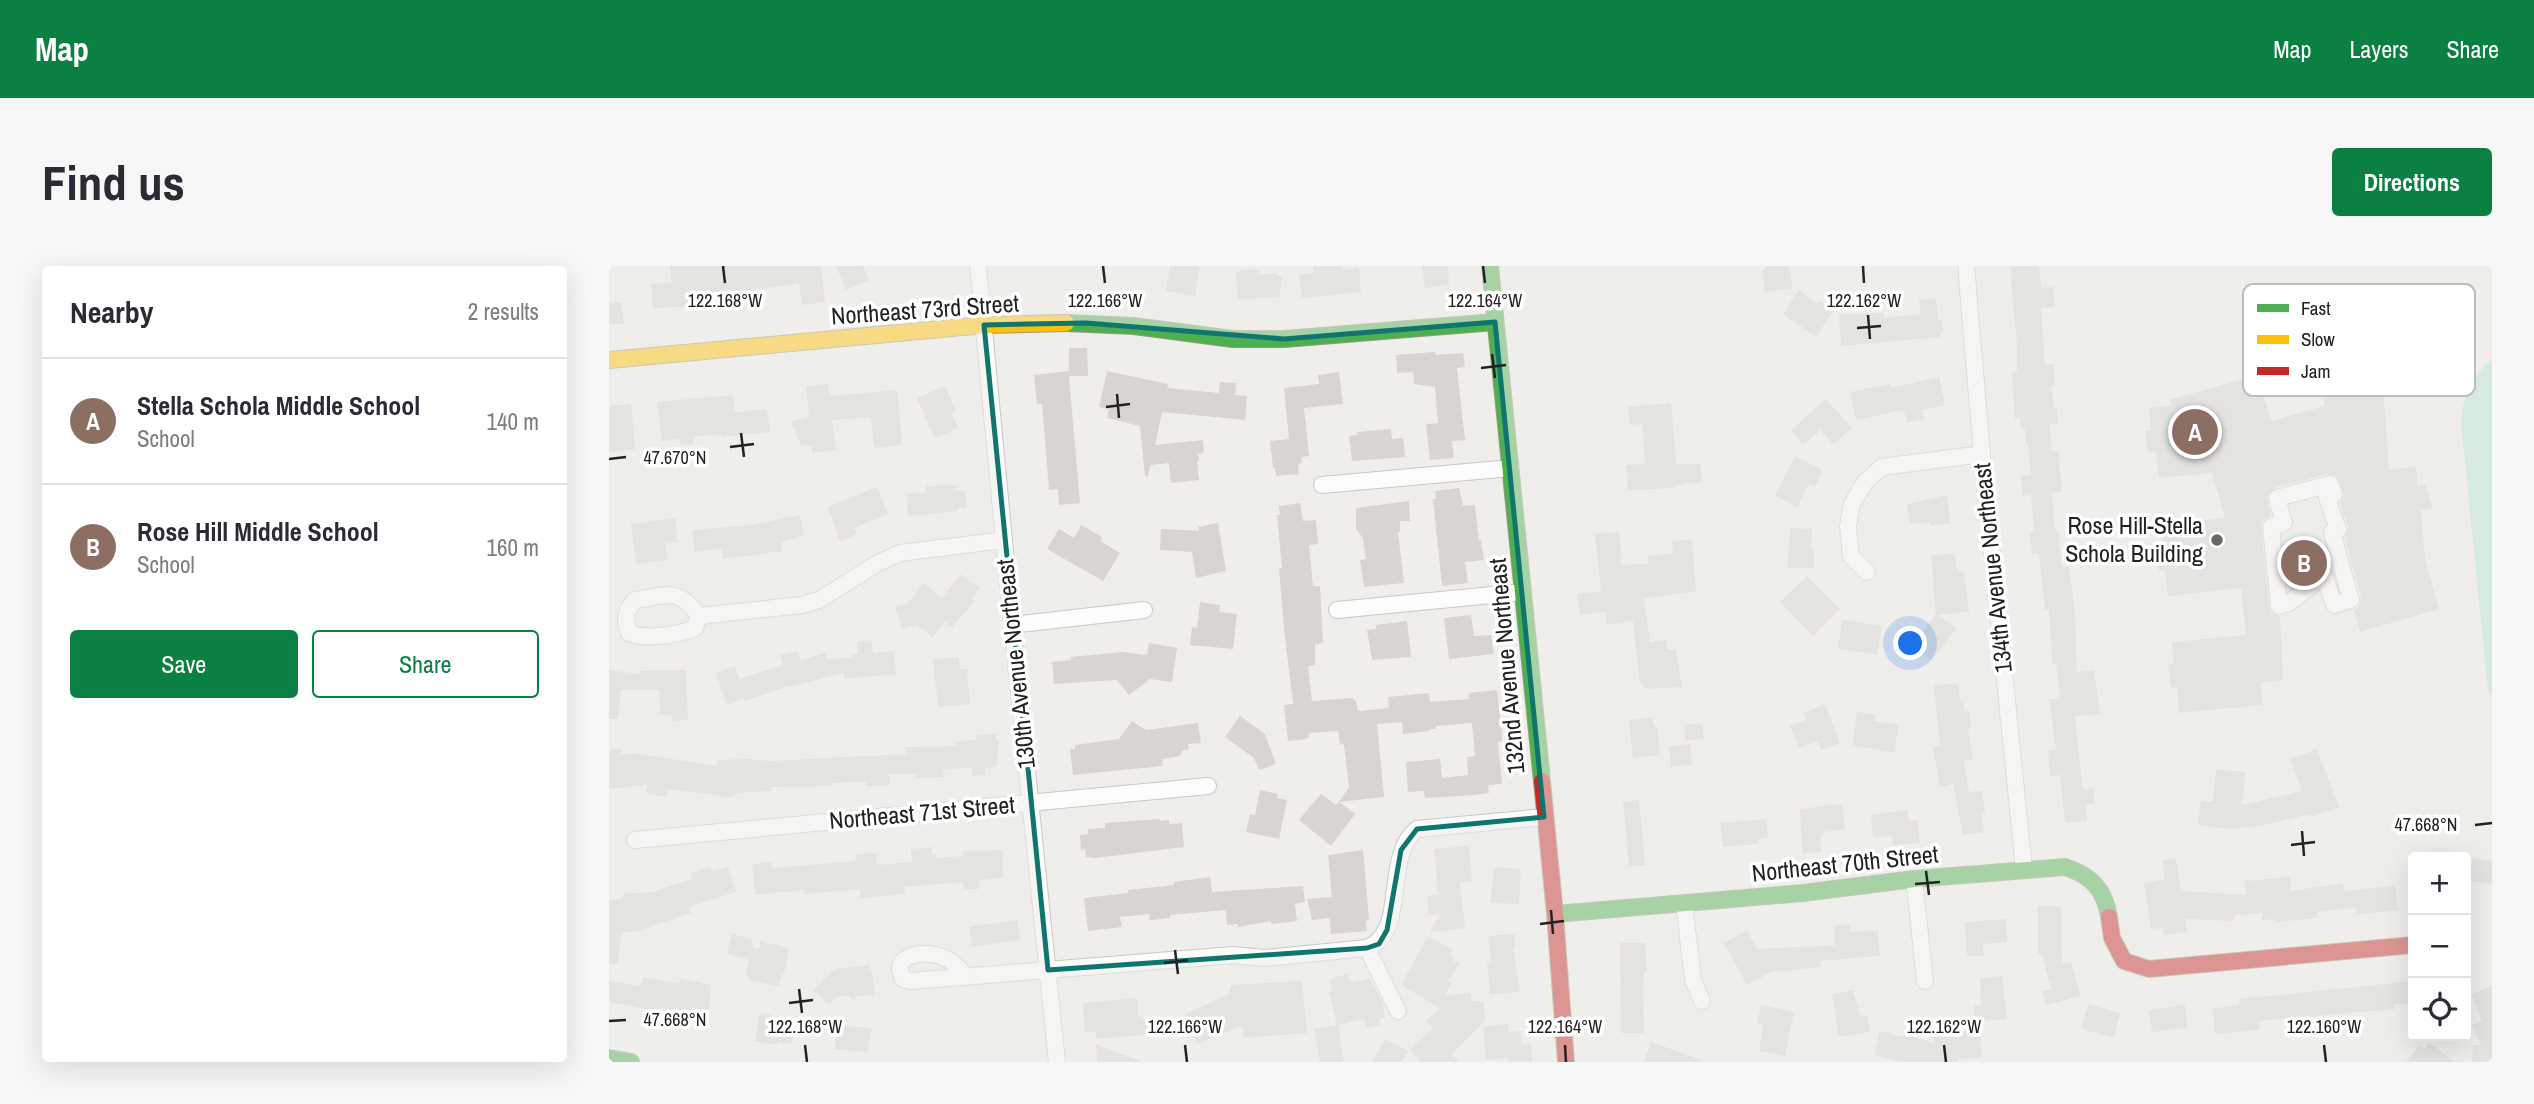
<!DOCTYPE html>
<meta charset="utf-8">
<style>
body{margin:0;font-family:"Archivo Narrow",sans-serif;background:#f7f7f7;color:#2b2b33}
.controls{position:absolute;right:21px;bottom:21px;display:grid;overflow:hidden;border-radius:7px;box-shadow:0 7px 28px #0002}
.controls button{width:63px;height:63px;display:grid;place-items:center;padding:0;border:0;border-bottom:2px solid #e1e1e2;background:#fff;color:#2b2b33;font:35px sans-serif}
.you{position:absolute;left:1302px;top:378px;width:24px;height:24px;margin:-18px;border:5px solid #fff;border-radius:50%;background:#1a73e8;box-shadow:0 0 0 10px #1a73e833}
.badge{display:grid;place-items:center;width:46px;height:46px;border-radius:50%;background:#0b8043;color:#fff;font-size:23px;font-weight:700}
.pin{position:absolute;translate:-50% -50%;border:4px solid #fff;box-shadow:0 2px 7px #0006}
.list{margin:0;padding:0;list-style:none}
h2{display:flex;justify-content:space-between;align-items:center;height:91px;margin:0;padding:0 28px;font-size:30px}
h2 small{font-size:23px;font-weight:400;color:#7c7c81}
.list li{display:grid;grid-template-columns:46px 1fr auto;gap:21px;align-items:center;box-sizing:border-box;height:126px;padding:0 28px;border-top:2px solid #e1e1e2}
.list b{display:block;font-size:26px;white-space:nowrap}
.list p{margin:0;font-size:23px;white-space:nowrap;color:#7c7c81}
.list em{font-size:23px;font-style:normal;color:#7c7c81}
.actions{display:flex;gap:14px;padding:21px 28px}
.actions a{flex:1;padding:16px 0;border:2px solid #0b8043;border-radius:7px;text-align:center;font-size:24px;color:#0b8043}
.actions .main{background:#0b8043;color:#fff}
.icon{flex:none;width:38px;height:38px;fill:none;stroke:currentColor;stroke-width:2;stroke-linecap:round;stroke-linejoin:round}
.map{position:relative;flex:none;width:1883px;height:796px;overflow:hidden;border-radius:7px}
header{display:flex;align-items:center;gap:42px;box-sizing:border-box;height:98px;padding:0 35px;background:#0b8043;color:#fff}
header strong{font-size:33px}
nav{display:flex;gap:38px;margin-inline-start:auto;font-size:24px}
.intro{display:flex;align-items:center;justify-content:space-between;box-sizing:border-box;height:168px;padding:0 42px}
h1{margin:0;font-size:49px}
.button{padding:18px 32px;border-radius:7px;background:#0b8043;color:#fff;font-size:24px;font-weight:700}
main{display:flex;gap:42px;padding:0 42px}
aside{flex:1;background:#fff;border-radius:7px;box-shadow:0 7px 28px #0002}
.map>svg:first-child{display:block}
</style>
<header>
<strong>Map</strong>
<nav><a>Map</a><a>Layers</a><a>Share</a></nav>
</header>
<div class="intro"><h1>Find us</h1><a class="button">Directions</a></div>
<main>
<aside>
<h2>Nearby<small>2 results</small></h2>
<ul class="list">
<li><span class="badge" style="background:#8d6e63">A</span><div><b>Stella Schola Middle School</b><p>School</p></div><em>140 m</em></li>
<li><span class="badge" style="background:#8d6e63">B</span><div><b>Rose Hill Middle School</b><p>School</p></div><em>160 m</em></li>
</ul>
<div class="actions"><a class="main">Save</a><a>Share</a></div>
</aside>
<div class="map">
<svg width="1883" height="796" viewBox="0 0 1883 796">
<rect width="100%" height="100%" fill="#f0eeeb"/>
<path fill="#b7e6d2" d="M1883,93V433L1879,423L1852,158C1853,130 1862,111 1883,93Z"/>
<g fill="#d7d4d2">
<polygon points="61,0 212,0 216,36 193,39 190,18 148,23 149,27 131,28 131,24 84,28 85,40 44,42 42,18 63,16"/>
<polygon points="227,0 254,0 260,14 237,24"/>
<polygon points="561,0 591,0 586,30 557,25"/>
<polygon points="704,0 732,0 733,4 750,2 752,26 693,32 690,8 705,7"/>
<polygon points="813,0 839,0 840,19 816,22"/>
<polygon points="1156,0 1180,0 1184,22 1156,26 1153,4 1156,3"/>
<polygon points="1401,0 1430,0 1432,22 1444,21 1446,41 1432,42 1436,99 1445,98 1446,119 1442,120 1445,141 1448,143 1449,157 1440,158 1443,185 1449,185 1453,226 1443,227 1446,264 1449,263 1453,301 1460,300 1466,349 1468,406 1485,404 1491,448 1466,450 1473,519 1475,523 1484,522 1486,538 1477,539 1478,555 1456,557 1451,509 1441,510 1439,485 1447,484 1440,433 1451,433 1447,398 1443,398 1440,343 1436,344 1430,288 1423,288 1421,266 1425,266 1422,229 1414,230 1412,210 1422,209 1419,179 1417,179 1416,163 1412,163 1411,152 1406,153 1403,107 1408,106 1408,79"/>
<polygon points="641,3 650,5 651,9 668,7 669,10 673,10 670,31 629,33 627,6"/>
<polygon points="1190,24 1209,38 1211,35 1225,44 1207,71 1174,48"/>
<polygon points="1327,32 1329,54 1333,54 1334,67 1331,67 1331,71 1232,80 1230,48 1275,47 1275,52 1312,48 1310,34"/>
<polygon points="12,36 15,57 0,59 0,38"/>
<polygon points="460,82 478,82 479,110 460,110 471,237 450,239 449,223 440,224 433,138 428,138 425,109 460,105"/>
<polygon points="826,86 827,89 854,87 856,101 848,102 856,174 843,175 845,192 821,194 817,158 829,157 826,121 805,118 804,106 788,107 787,89"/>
<polygon points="498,105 559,118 558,122 610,127 611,116 627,117 626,129 638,130 636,154 553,146 546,179 594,174 595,187 589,188 590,195 588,195 590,214 562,217 560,197 541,199 539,211 536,210 531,160 498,152 500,143 490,141"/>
<polygon points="1736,105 1737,110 1773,107 1780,204 1807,200 1809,220 1816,218 1824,242 1812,245 1816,293 1830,343 1751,366 1745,344 1750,341 1752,331 1736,272 1739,261 1731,236 1735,229 1730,214 1727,210 1719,208 1665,222 1658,230 1662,250 1654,254 1652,262 1660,341 1662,347 1671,350 1674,414 1652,417 1654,439 1570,447 1568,421 1562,422 1559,399 1565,398 1563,376 1637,369 1632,322 1559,330 1556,304 1550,305 1548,282 1554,281 1551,259 1616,252 1603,207 1550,212 1547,186 1539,187 1536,165 1542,164 1540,142 1563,139 1560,134 1649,109 1662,155 1715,140 1712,108"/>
<polygon points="730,106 734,138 695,142 700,190 692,191 693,197 689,198 690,208 667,210 666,202 664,202 661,175 680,173 675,122 710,118 709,109"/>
<polygon points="1330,111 1336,139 1313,144 1315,153 1298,157 1295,144 1247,154 1241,126 1281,118 1282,122"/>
<polygon points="219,118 221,130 288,124 293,179 265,182 262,151 223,154 227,184 203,187 203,179 192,180 182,155 200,151 197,120"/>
<polygon points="336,120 347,145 343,147 349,162 326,173 308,132"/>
<polygon points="124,129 126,146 158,143 161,166 112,171 112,168 85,171 85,178 72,179 71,173 53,175 48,136"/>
<polygon points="1217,133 1243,162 1224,178 1211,164 1194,179 1182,164"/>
<polygon points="1062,137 1067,198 1091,198 1093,216 1076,217 1076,219 1065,220 1065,222 1019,224 1017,199 1036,198 1033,158 1021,159 1019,141"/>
<polygon points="22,138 26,183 0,186 0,140"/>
<polygon points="782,163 783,173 794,172 796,191 743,195 740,170 749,169 748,166"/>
<polygon points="1186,190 1214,204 1206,221 1200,218 1188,241 1166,230"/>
<polygon points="347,219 347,225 357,225 358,242 349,242 349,245 299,250 298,228 317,227 317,220"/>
<polygon points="268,221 279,248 245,262 248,268 231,276 219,241"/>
<polygon points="850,222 854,240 866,239 870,275 872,274 875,294 856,296 859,317 833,320 824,233 827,233 826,225"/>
<polygon points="1338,229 1341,257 1321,260 1320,256 1301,258 1298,238"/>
<polygon points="800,235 801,255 791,255 791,266 789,266 795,317 755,321 751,294 757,293 754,272 747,263 747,242"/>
<polygon points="691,237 694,255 707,254 709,278 700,279 704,320 711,320 714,377 706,378 706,399 699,400 703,435 744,432 745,435 747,434 749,445 780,442 779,431 820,427 821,436 860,433 860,427 888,424 893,467 893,475 889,476 893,518 879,519 880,527 865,529 816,532 815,525 799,526 797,496 831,493 833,512 859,509 858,491 866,490 863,457 827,460 827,463 821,463 821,465 794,468 793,456 768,458 775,531 730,536 740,521 735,478 731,479 729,465 700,467 700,471 697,473 679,475 675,439 684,438 675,363 670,303 673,302 668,249 671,249 670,240"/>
<polygon points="191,249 195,270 172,276 173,285 114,293 113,283 86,286 83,264 143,259"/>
<polygon points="66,252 69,276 56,278 59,294 27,298 22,258"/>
<polygon points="609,257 617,305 587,312 583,286 551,284 552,263 590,265 589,261"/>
<polygon points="472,259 493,271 491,275 511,287 494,315 438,283 450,263 465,272"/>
<polygon points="1182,262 1203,263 1202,282 1205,282 1205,302 1178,302"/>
<polygon points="1010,266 1013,300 1040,297 1039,290 1064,287 1063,276 1083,273 1087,325 1035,333 1041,376 1057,374 1058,384 1067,383 1073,421 1037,423 1031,417 1024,355 998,359 996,346 971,349 968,328 992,325 986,268"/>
<polygon points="1345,287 1349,306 1355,305 1360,346 1328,349 1348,362 1322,395 1303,380 1327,348 1322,289"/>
<polygon points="351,308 370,322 363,332 366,335 343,361 336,356 324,371 307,359 293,363 286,341 299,337 314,317 333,332"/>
<polygon points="1198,310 1231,343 1204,370 1171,336"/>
<polygon points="591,336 611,339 610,346 628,348 624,383 581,379 583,361 588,362"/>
<polygon points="862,349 865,370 882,369 885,388 840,393 835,352"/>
<polygon points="1233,354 1273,360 1268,389 1229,383"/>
<polygon points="798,355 802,391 763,394 758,364 767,363 767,359"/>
<polygon points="263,374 264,387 285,385 287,408 235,413 235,407 180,421 179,420 136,435 135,432 118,439 107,407 126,400 130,413 174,399 171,389 189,385 191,394 217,387 218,393 243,391 243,389 249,388 248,376"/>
<polygon points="540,377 568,382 563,416 541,413 520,429 508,414 445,418 443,396 462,394 462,391 513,386 538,389"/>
<polygon points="350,391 351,403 358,403 361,438 329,441 324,393"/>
<polygon points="0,404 30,408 30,405 77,404 79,454 63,455 63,448 51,449 50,424 12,424 9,453 0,453"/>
<polygon points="1349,417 1351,435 1354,435 1356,445 1360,445 1362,462 1359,462 1364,493 1355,494 1360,526 1373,525 1376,546 1372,547 1375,566 1354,569 1344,518 1331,521 1324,481 1331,480 1325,420"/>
<polygon points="1216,438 1231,477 1212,484 1209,475 1190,482 1181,459 1197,454 1194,447"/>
<polygon points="1248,446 1266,448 1265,455 1289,458 1286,487 1244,479"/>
<polygon points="631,450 656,468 667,498 650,504 645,492 616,471"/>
<polygon points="1044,452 1045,461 1048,461 1051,489 1024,492 1020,454"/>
<polygon points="523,455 537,464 589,457 592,477 579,478 580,483 573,485 571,490 553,493 554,500 464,509 461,483 466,483 466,479 510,473"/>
<polygon points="1093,457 1095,472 1077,475 1075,459"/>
<polygon points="386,468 387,474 390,474 388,501 376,502 376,509 363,510 363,502 334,503 335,511 306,512 306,508 280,508 281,519 257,520 257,516 222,517 222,520 163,521 163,525 128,527 125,531 113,532 109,529 59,523 58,531 37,527 38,519 0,523 0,484 12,483 13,488 25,487 108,500 108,494 137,493 161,495 297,488 296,481 347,480 347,476 367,474 367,469"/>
<polygon points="1081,478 1083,499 1062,501 1060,480"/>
<polygon points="1708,483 1730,541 1703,551 1702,548 1654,559 1623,563 1589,559 1592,534 1604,536 1607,503 1637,506 1633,539 1693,525 1681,493"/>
<polygon points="651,524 669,528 668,532 678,534 670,573 637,566 641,548 646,549"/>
<polygon points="712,528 727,539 730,536 746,548 722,580 690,554"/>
<polygon points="1030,534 1036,599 1020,601 1014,536"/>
<polygon points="1233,538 1236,564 1213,566 1214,569 1211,569 1213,586 1193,588 1191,543"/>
<polygon points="1299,543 1300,555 1309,554 1311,577 1284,579 1283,570 1264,572 1262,549"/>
<polygon points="551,553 551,555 560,554 560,558 573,557 575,581 486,592 477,591 476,583 472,584 471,569 479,568 479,563 496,562 496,557"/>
<polygon points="1157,553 1159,572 1149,573 1150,578 1114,581 1111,557"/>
<polygon points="860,580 863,615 851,616 856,662 821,666 831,648 820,649 818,630 829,628 825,583"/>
<polygon points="323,581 323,589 327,589 327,592 354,590 353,585 393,584 394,612 370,614 370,623 355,623 354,616 295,621 296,628 251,632 251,623 195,628 195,624 146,629 143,598 162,596 163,602 247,595 246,589 267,587 268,599 303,596 302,583"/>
<polygon points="754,584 760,654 757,655 758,665 722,668 721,652 703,654 698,633 723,631 719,589"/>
<polygon points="1567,592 1572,625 1637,629 1636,615 1681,611 1682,625 1734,617 1735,625 1786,619 1789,644 1748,649 1747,642 1709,646 1709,652 1667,656 1666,653 1653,654 1653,647 1626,649 1625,655 1576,653 1578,666 1555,669 1553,662 1542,663 1535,617 1556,613 1553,594"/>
<polygon points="1863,592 1883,595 1883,618 1861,615"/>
<polygon points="101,601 102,605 119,601 127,626 80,641 82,647 34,663 34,665 13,666 8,698 0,698 0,634 14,633 14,628 43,626 83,613 81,607"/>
<polygon points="886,601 912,603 910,638 881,637"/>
<polygon points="601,611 603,626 694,620 696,636 686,638 688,655 682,656 662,658 662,655 629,661 629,658 618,659 617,644 561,649 561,652 541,654 540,648 511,651 513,661 479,665 475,632 519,627 519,624 565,619 565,616"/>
<polygon points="1429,640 1452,640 1453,698 1462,696 1472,730 1437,739 1433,725 1442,723 1433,688 1429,688"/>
<polygon points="1397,653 1398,676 1374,678 1375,690 1358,690 1356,656"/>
<polygon points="408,654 411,674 363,681 360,661"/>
<polygon points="1241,659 1242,666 1269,664 1271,690 1211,695 1212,701 1162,706 1138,719 1115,677 1138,665 1148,683 1226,679 1225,660"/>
<polygon points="123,668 142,673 145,683 151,682 151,675 180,682 175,709 173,708 170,720 142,715 137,707 140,694 118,688"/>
<polygon points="905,668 906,682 904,682 911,726 881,728 878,697 882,697 879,670"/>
<polygon points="819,670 844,684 841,688 845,691 843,694 850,697 839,716 843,716 836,729 862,727 862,735 875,735 876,755 843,788 850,796 812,796 801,784 824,762 817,755 831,742 792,719"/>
<polygon points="1011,677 1036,677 1038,706 1035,706 1034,722 1035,767 1012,767"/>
<polygon points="260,699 260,705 263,705 266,729 248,730 244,734 241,730 228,731 220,739 204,724 226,703"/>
<polygon points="739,708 742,717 761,712 774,738 776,751 770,753 771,759 758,762 755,753 729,759 735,796 711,796 705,763 728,759 720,726 723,725 720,713"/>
<polygon points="1393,710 1398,753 1367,756 1365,740 1372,739 1371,712"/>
<polygon points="34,711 70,718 71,712 102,719 100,744 83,742 82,747 53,742 47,745 0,736 0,715 32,720"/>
<polygon points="693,715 698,767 634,772 633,760 588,778 576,748 620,728 622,719"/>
<polygon points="1804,715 1804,738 1786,738 1786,743 1650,755 1650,764 1606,768 1604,743 1630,738 1630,733"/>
<polygon points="1883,720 1883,796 1863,796 1864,779 1872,779 1863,759 1873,755 1862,728"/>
<polygon points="1244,724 1251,750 1258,749 1261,766 1230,771 1223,728"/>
<polygon points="528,732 529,749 549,768 487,773 487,766 476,767 474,737"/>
<polygon points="1479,738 1511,747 1505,772 1472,763"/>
<polygon points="1152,739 1185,746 1176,790 1150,785 1154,759 1148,758"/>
<polygon points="1576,739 1578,762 1543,766 1540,744"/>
<polygon points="151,747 187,754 183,778 169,776 168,779 146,775"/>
<polygon points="899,758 900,766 912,765 913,779 922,778 923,795 899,796 898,792 877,794 874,760"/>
<polygon points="229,759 263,762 258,786 226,783"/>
<polygon points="1371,764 1373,791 1349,793 1349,796 1293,796 1265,789 1271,765 1294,771 1295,768 1325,777 1324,768"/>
<polygon points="776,773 799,785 793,796 763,796"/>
<polygon points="1042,776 1093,794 1093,796 1035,796"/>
<polygon points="1820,777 1846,796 1797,796 1810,779 1815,783"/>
<polygon points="487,778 531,795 531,796 488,796"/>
</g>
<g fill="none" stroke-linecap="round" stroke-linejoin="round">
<defs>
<g id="street">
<polyline points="369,0 403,359 448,796"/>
<polyline points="1357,0 1373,188 1415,603"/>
<polygon points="1721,218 1725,228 1718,231 1729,264 1723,266 1742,334 1725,339 1715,309 1680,337 1670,340 1662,261 1675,257 1668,232"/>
<polyline points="713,219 902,202"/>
<polyline points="1258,306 1242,290 1239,260 1243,238 1256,216 1273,201 1373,188"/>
<polyline points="728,344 914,326"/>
<path d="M90,350L86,362C69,369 38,374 20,367C15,354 16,345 26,334C58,330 69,320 90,350L193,339L210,334L269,297L291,287L395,274"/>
<polyline points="403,359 535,344"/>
<polyline points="26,574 599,520"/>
<polyline points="1305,613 1316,715"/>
<polyline points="1075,637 1084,714 1093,735"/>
<polyline points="758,682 789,745"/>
<path d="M357,711C351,703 345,696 336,692C320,684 280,686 294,713L302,715L624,689L655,692L758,682C800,666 773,591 808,563L935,551"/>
</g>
<g id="fast">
<polyline points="881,0 933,515"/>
<polyline points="457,57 525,60 624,73 675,73 886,56"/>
<path d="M946,648L1194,627L1305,613L1456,601C1482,609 1496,624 1500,651"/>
<polyline points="0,792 22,796"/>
</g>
<polyline id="slow" points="0,94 375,59 457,57"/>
<g id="jam">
<polyline points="933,515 946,648 957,796"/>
<polyline points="1500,651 1503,672 1515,695 1540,703 1804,679"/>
</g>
</defs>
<use href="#street" stroke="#c9c8c7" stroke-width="18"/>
<use href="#fast" stroke="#999a82" stroke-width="18"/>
<use href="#slow" stroke="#999a82" stroke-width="18"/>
<use href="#jam" stroke="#999a82" stroke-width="18"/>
<use href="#street" stroke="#fdfcfc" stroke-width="16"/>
<use href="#fast" stroke="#4caf50" stroke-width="16"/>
<use href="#slow" stroke="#ffc107" stroke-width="16"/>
<use href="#jam" stroke="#c62828" stroke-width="16"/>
</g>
<path d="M0 0H1883V796H0ZM886,56L935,551L808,563L792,584L778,664L770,678L758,682L439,704L375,59L477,57L675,73Z" fill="#f0eeeb" fill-opacity=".55" fill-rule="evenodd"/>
<path fill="none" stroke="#0f766e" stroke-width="5" stroke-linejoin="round" d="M886,56L935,551L808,563L792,584L778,664L770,678L758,682L439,704L375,59L477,57L675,73Z"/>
<path fill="none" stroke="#222" stroke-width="2.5" d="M114,0L116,17M494,0L496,17M874,0L876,17M1254,0L1255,17M1259,49L1261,73M1248,62L1272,60M883,88L886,112M872,102L897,99M508,128L510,152M497,141L521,138M132,167L135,191M121,181L145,178M0,193L17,191M1866,559L1883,557M1693,565L1695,590M1682,579L1706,576M1317,605L1320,629M1306,618L1331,616M942,644L944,668M931,658L955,655M566,684L569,708M555,697L579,694M190,723L193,747M180,737L204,734M0,755L17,754M196,779L198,796M576,779L578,796M956,779L957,796M1335,779L1337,796M1715,779L1717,796"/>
<circle fill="#6a6968" stroke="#fff" stroke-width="2.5" cx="1608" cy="274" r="7"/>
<g text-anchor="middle" stroke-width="7" stroke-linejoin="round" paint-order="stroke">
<g font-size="24" fill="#222" stroke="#fff">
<text transform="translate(316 44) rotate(-4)" y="8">Northeast 73rd Street</text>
<text transform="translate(1384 302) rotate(-96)" y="8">134th Avenue Northeast</text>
<text transform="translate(407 398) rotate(-96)" y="8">130th Avenue Northeast</text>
<text transform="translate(898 400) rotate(-95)" y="8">132nd Avenue Northeast</text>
<text transform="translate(313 547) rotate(-5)" y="8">Northeast 71st Street</text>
<text transform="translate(1236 598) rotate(-6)" y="8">Northeast 70th Street</text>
</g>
<g font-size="24" fill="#222" stroke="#fff" text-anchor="end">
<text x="1594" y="268">Rose Hill-Stella<tspan x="1594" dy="28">Schola Building</tspan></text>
</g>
</g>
<rect x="1634" y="18" width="232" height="112" rx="10" fill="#fff" stroke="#bdbdbd" stroke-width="2"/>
<rect x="1648" y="38" width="32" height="8" fill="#4caf50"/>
<rect x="1648" y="69" width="32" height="9" fill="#ffc107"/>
<rect x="1648" y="101" width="32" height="8" fill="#c62828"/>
<g font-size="19" fill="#222">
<text x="1692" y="49">Fast</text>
<text x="1692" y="80">Slow</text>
<text x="1692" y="112">Jam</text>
</g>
<g font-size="18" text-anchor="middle" fill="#222" stroke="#fff" stroke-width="7" stroke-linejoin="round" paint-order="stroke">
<text x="116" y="41">122.168°W</text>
<text x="496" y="41">122.166°W</text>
<text x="876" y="41">122.164°W</text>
<text x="1255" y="41">122.162°W</text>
<text x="66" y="198">47.670°N</text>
<text x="1817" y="565">47.668°N</text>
<text x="66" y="760">47.668°N</text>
<text x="196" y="767">122.168°W</text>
<text x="576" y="767">122.166°W</text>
<text x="956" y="767">122.164°W</text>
<text x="1335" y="767">122.162°W</text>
<text x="1715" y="767">122.160°W</text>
</g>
</svg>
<div class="controls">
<button>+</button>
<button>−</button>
<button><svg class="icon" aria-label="locate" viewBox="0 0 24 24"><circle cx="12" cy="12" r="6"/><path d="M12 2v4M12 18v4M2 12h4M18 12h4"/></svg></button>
</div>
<div class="you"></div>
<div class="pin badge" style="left:1586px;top:166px;background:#8d6e63">A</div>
<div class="pin badge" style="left:1695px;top:297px;background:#8d6e63">B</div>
</div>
</main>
